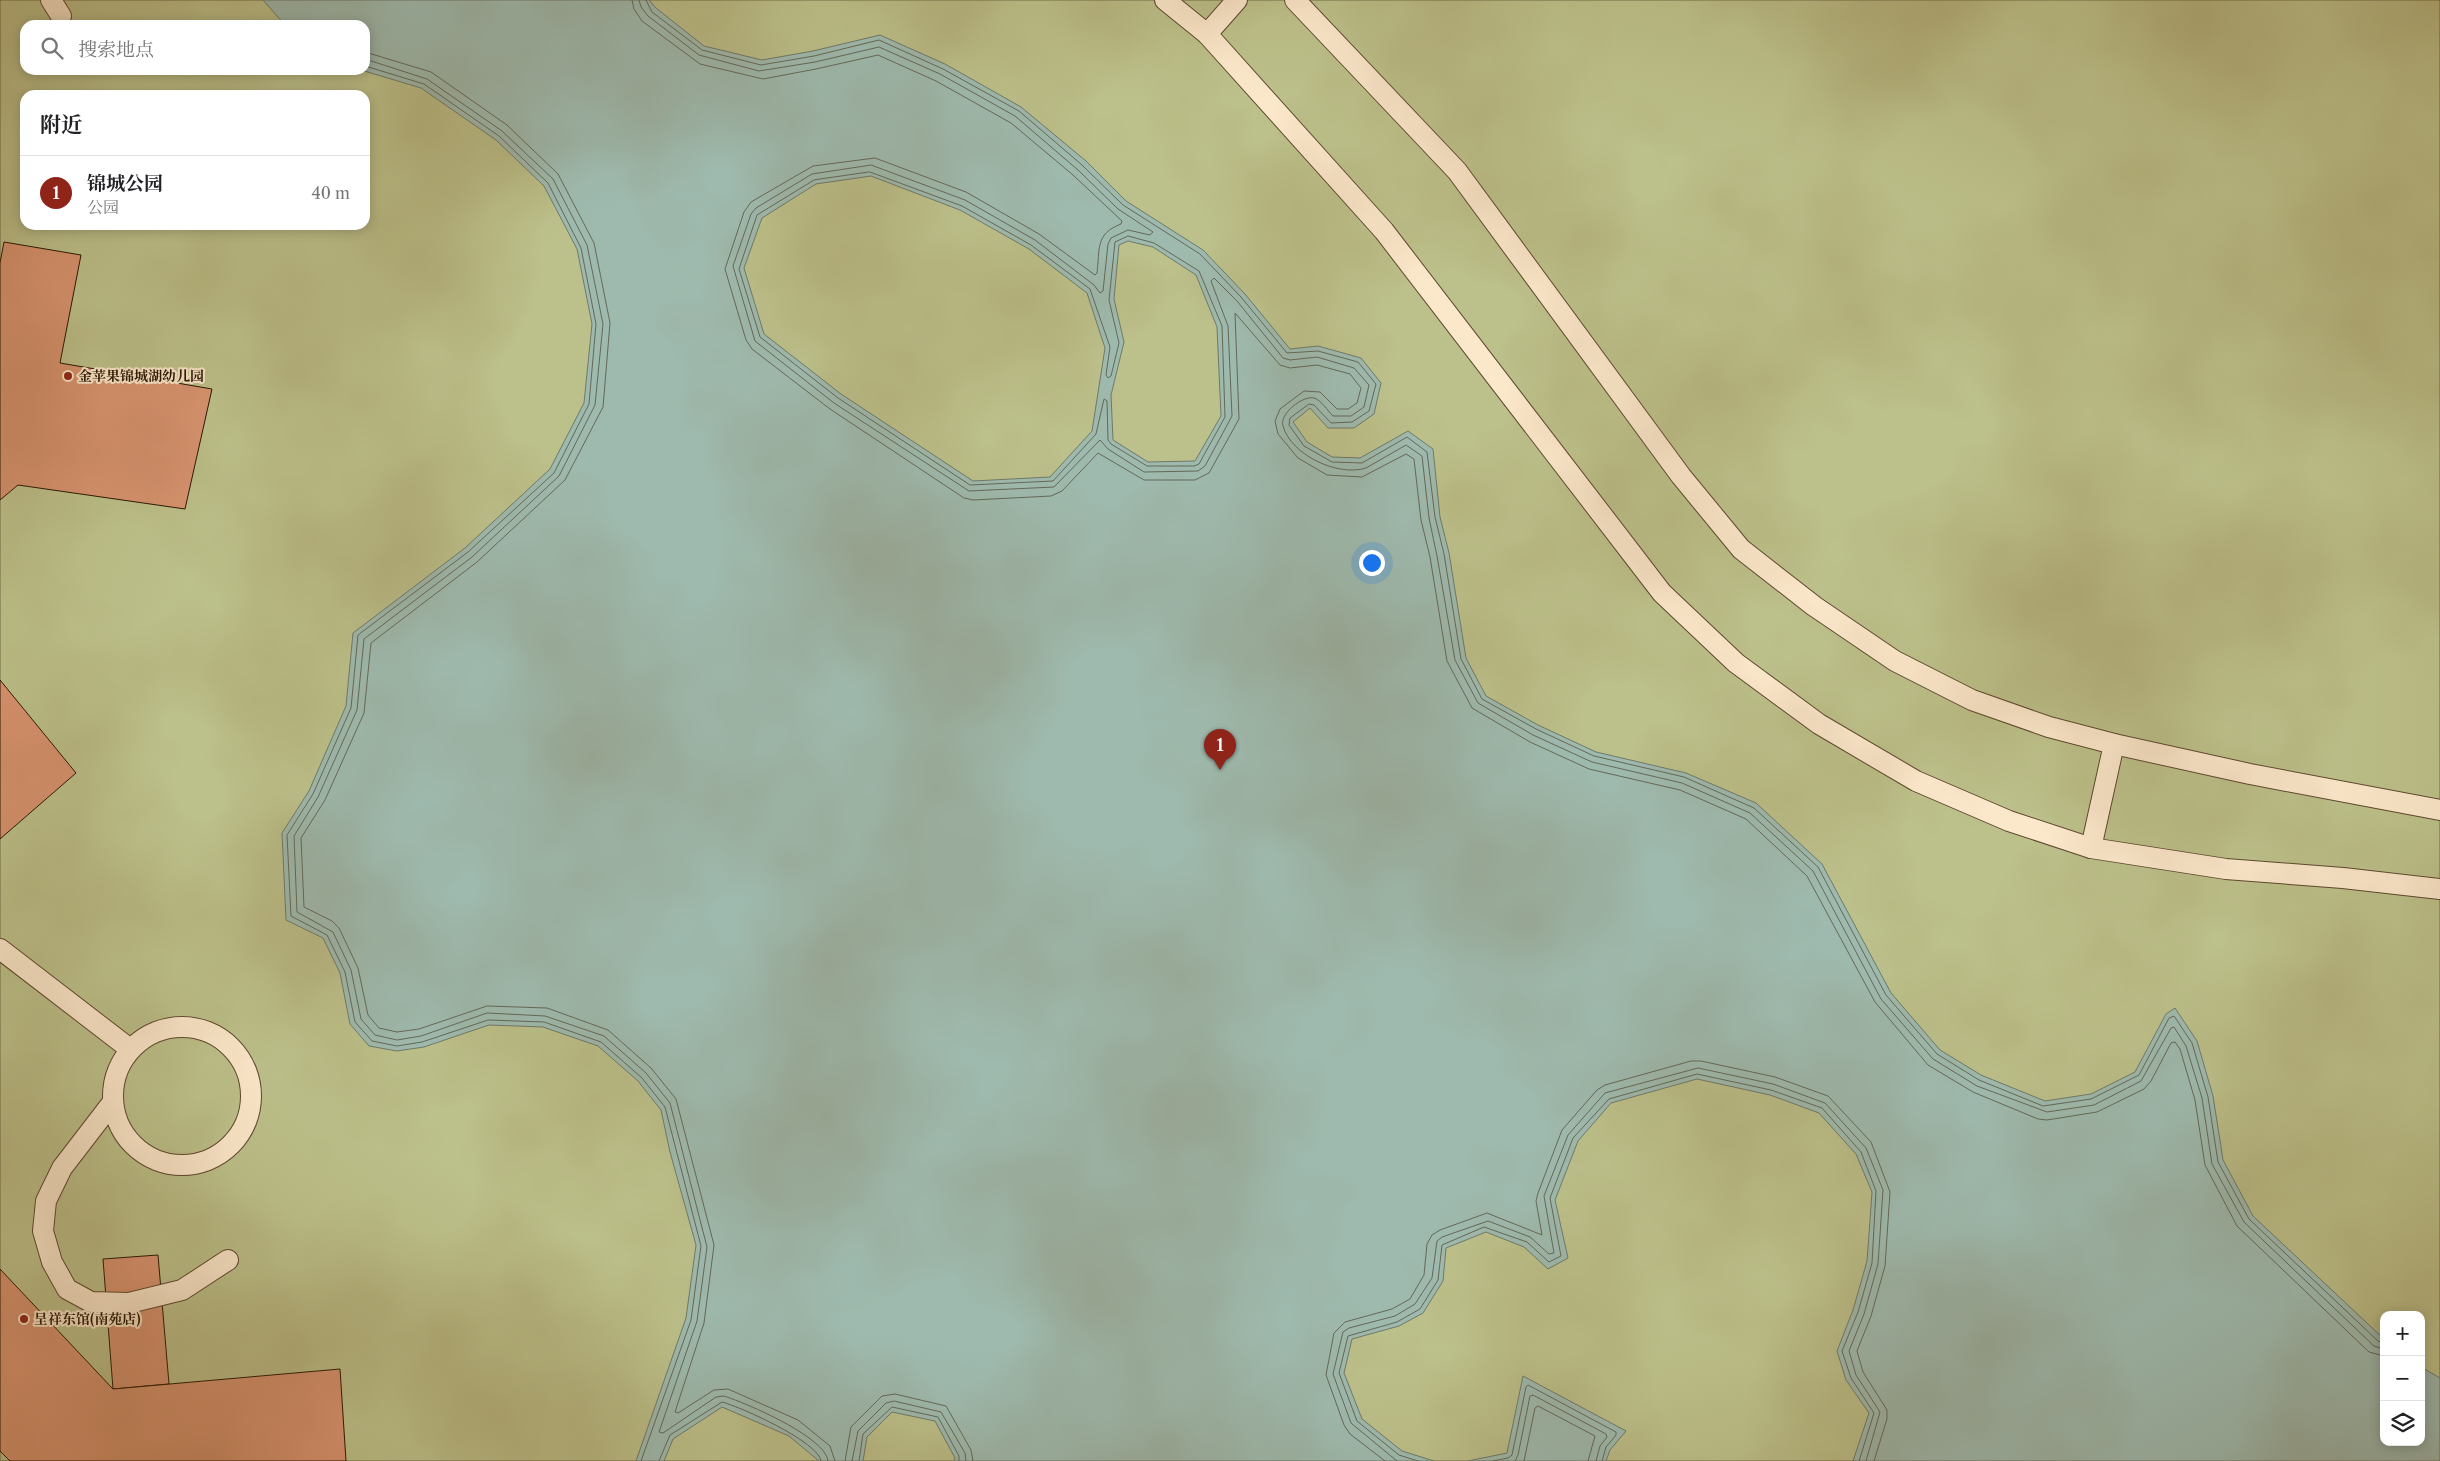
<!DOCTYPE html>
<html lang="zh">
<meta charset="utf-8">
<style>
body{margin:0;font-family:"Libre Caslon Text","Noto Serif SC",serif;background:#f6f6f6;color:#202124}
.controls{position:absolute;right:15px;bottom:15px;display:grid;overflow:hidden;border-radius:10px;box-shadow:0 2px 12px #0003}
.controls button{width:45px;height:45px;display:grid;place-items:center;padding:0;border:0;border-bottom:1px solid #e0e0e0;background:#fff;color:#202124;font:25px sans-serif}
.you{position:absolute;left:1371px;top:562px;width:18px;height:18px;margin:-12px;border:4px solid #fff;border-radius:50%;background:#1a73e8;box-shadow:0 0 0 8px #1a73e833}
.badge{display:grid;place-items:center;width:32px;height:32px;border-radius:50%;background:#8f2418;color:#fff;font-size:16px;font-weight:700}
.pin{position:absolute;translate:-50% -41px;filter:drop-shadow(0 1px 2px #0008)}
.pin::after{content:'';position:absolute;top:26px;width:18px;height:15px;background:inherit;clip-path:polygon(0 0,100% 0,50% 100%)}
.list{margin:0;padding:0;list-style:none}
h2{display:flex;justify-content:space-between;align-items:center;height:65px;margin:0;padding:0 20px;font-size:21px}
h2 small{font-size:16px;font-weight:400;color:#757577}
.list li{display:grid;grid-template-columns:32px 1fr auto;gap:15px;align-items:center;box-sizing:border-box;height:75px;padding:0 20px;border-top:1px solid #e0e0e0}
.list b{display:block;font-size:19px;white-space:nowrap}
.list p{margin:0;font-size:16px;white-space:nowrap;color:#757577}
.list em{font-size:16px;font-style:normal;color:#757577}
.icon{flex:none;width:28px;height:28px;fill:none;stroke:currentColor;stroke-width:2;stroke-linecap:round;stroke-linejoin:round}
.map{position:relative;flex:none;width:2440px;height:1461px;overflow:hidden}
.search{position:absolute;background:#fff;box-shadow:0 2px 12px #0003;left:20px;top:20px;width:350px;height:55px;display:flex;align-items:center;gap:12px;box-sizing:border-box;padding:0 18px;border-radius:15px;color:#757577;font-size:19px}
.panel{position:absolute;background:#fff;box-shadow:0 2px 12px #0003;left:20px;top:90px;width:350px;height:140px;border-radius:15px}
.map>svg:first-child{display:block}
</style>
<div class="map">
<svg width="2440" height="1461" viewBox="0 0 2440 1461">
<rect width="100%" height="100%" fill="#f9daad"/>
<filter id="stains"><feTurbulence type="fractalNoise" baseFrequency=".004" numOctaves="4"/><feColorMatrix values="0 0 0 0 .2 0 0 0 0 .09 0 0 0 0 .02 0 0 0 .5 -.17"/></filter>
<radialGradient id="worn" r=".72"><stop offset=".6" stop-color="#630" stop-opacity="0"/><stop offset="1" stop-color="#630" stop-opacity=".3"/></radialGradient>
<path fill="#bcc08a" stroke="#726c46" fill-rule="evenodd" d="M0,0H2440V1461H0ZM25,25H365V70H25ZM25,95H365V225H25ZM2384,1315H2421V1442H2384Z"/>
<g fill="#9ebaae" stroke="#6f796a" fill-rule="evenodd">
<path d="M263,0H649L656,8L704,46L762,60L813,51L880,35L945,64L1021,107L1086,161L1126,201L1203,250L1245,294L1290,349L1318,346L1361,358L1381,383L1374,414L1354,428H1328L1310,408L1293,422L1307,442L1332,457L1360,458L1408,431L1433,449L1440,517L1449,553L1466,658L1486,696L1538,725L1596,752L1686,773L1756,803L1822,864L1891,993L1940,1050L1981,1075L2045,1101L2091,1094L2135,1072L2166,1014L2175,1008L2197,1041L2213,1096L2223,1160L2253,1216L2384,1339V1442H2421V1367L2440,1378V1461H1853L1869,1413L1846,1380L1837,1351L1853,1310L1867,1261L1872,1192L1856,1154L1819,1113L1770,1095L1697,1079L1611,1103L1578,1141L1555,1200L1568,1258L1548,1269L1524,1247L1486,1232L1446,1248L1443,1281L1423,1313L1399,1326L1352,1339L1344,1373L1362,1419L1402,1451L1434,1461H954L955,1458L935,1421L892,1412L867,1437L863,1461H819L789,1436L722,1407L673,1439L664,1461H636L686,1318L696,1245L670,1152L661,1110L638,1081L598,1046L543,1027L489,1025L424,1047L397,1051L369,1046L350,1024L340,973L323,938L286,920L282,833L309,791L346,706L353,633L465,548L550,469L584,403L592,324L577,249L544,186L496,140L421,88L361,70H365V25H285ZM871,176L960,210L1029,249L1087,293L1105,348L1092,431L1050,477L973,481L841,394L764,334L744,268L762,218L816,184ZM1128,241L1153,247L1196,275L1217,327L1221,416L1195,461L1148,462L1113,440L1111,395L1124,342L1114,299L1119,245Z"/>
<polygon points="1523,1376 1626,1431 1610,1450 1606,1461 1468,1461 1507,1453"/>
</g>
<g fill="none" stroke-linecap="round" stroke-linejoin="round">
<g stroke="#646858" stroke-width="1">
<path d="M632,0L634,9L642,21L700,64L763,79L816,69L878,55L936,81L1011,123L1073,175L1122,221L1121,224C1095,234 1100,249 1097,273L1095,275L1039,234L966,192L875,158L813,166L751,202L744,212L725,269L746,340L752,349L830,409L964,498L973,500L1051,496L1062,491L1098,453L1144,480H1195L1209,473L1239,419L1235,313L1280,365L1290,368L1317,365L1350,374L1361,388L1357,403L1348,409H1337L1320,392L1304,391L1280,409L1275,421L1278,434L1298,458L1327,475L1362,477L1406,454L1414,459L1421,520L1430,557L1447,661L1472,708L1530,742L1589,769L1680,790L1746,819L1807,876L1875,1002L1928,1065L1973,1092L2038,1119L2047,1120L2097,1112L2144,1089L2151,1081L2171,1043L2175,1042L2180,1049L2195,1100L2205,1165L2237,1226L2369,1352L2384,1356"/>
<path d="M639,0L641,7L648,16L699,55L759,71L815,62L879,47L940,74L1015,116L1078,170L1118,209L1153,232L1150,235L1128,230L1111,238L1108,244L1103,291L1100,293L1094,285L1035,240L965,200L871,165L812,174L756,208L751,214L733,266L755,341L834,403L969,491L1054,487L1100,440L1108,449L1144,472L1198,471L1205,466L1232,416L1228,326L1211,281L1214,278L1237,301L1283,358L1290,360L1317,357L1354,368L1369,385L1364,407L1351,416H1333C1328,411 1321,400 1314,398C1303,395 1279,414 1283,426C1291,455 1338,477 1366,468L1406,445L1422,456L1429,518L1437,556L1455,660L1478,703L1533,735L1592,762L1682,783L1750,813L1813,871L1881,999L1933,1059L1977,1086L2047,1112L2094,1105L2141,1081L2171,1028L2174,1027L2186,1046L2202,1098L2212,1164L2244,1222L2374,1346L2384,1349"/>
<polyline points="646,0 652,12 702,50 761,65 814,56 879,40 943,69 1019,111 1082,165 1123,205 1200,254 1241,297 1287,353 1318,351 1358,362 1376,384 1369,411 1352,422 1331,423 1314,405 1309,404 1290,418 1289,425 1304,446 1332,462 1362,463 1407,437 1427,452 1435,517 1444,554 1461,659 1482,699 1536,729 1594,756 1684,777 1754,808 1818,867 1886,995 1937,1054 1979,1080 2043,1106 2091,1099 2139,1075 2169,1018 2174,1016 2192,1043 2208,1097 2218,1162 2249,1219 2378,1341 2384,1343"/>
<polyline points="365,52 431,72 507,125 558,174 594,243 610,323 603,407 565,480 477,562 371,643 364,713 325,800 301,838 304,907 332,921 339,928 358,968 368,1015 379,1028 397,1032 419,1029 487,1006 547,1008 608,1030 651,1068 676,1099 714,1245 704,1323 675,1412 678,1413 714,1390 728,1389 798,1420 830,1446 835,1461"/>
<path d="M365,59L427,79L502,131L553,179L587,245L603,324L595,405L559,476L472,557L364,639L357,710L318,797L294,836L297,912L333,932L351,970L361,1019L375,1035L397,1040L421,1036L487,1013L545,1016L604,1036L646,1073L670,1103L707,1247L697,1321L659,1432L663,1433L716,1397L724,1396C746,1403 826,1437 828,1461"/>
<polyline points="365,66 424,84 499,136 548,183 581,248 596,324 589,404 554,473 468,552 358,635 351,708 313,794 287,835 291,916 327,935 345,972 355,1022 372,1041 397,1046 422,1042 488,1020 544,1022 601,1042 642,1078 665,1107 701,1246 691,1320 641,1461"/>
<polygon points="870,172 962,206 1031,245 1090,289 1110,347 1106,375 1108,378 1111,376 1119,343 1109,300 1115,242 1128,236 1154,243 1199,271 1222,326 1225,417 1199,464 1194,466 1147,466 1111,444 1108,440 1107,401 1104,399 1096,434 1053,481 970,485 838,398 760,337 739,269 757,215 814,180"/>
<path d="M659,1461L670,1435L722,1402C741,1407 819,1442 821,1461"/>
<polyline points="845,1461 851,1427 882,1396 895,1394 946,1406 971,1450 973,1461"/>
<polyline points="852,1461 858,1431 886,1403 894,1401 941,1412 965,1453 966,1461"/>
<polyline points="859,1461 863,1434 892,1407 938,1417 959,1456 959,1461"/>
<polyline points="1385,1461 1350,1434 1344,1425 1326,1375 1334,1333 1345,1322 1392,1309 1410,1299 1424,1275 1427,1244 1432,1235 1440,1230 1487,1213 1542,1235 1536,1201 1538,1193 1562,1130 1597,1090 1605,1085 1691,1061 1701,1061 1775,1077 1828,1096 1871,1142 1890,1192 1885,1266 1871,1316 1857,1351 1863,1372 1887,1410 1887,1419 1874,1461"/>
<polyline points="1397,1461 1351,1423 1333,1374 1343,1332 1349,1328 1395,1316 1415,1304 1432,1278 1437,1241 1442,1237 1488,1221 1530,1237 1549,1254 1554,1253 1544,1196 1568,1135 1605,1093 1698,1068 1773,1084 1825,1103 1866,1148 1883,1190 1878,1264 1864,1314 1849,1351 1856,1375 1880,1412 1866,1461"/>
<polyline points="1418,1461 1399,1455 1357,1421 1339,1373 1348,1336 1397,1322 1420,1309 1438,1280 1442,1245 1484,1227 1527,1242 1549,1262 1561,1256 1550,1198 1573,1138 1609,1099 1697,1074 1771,1090 1822,1108 1861,1152 1876,1191 1872,1263 1858,1312 1842,1351 1851,1378 1874,1413 1859,1461"/>
<polyline points="1493,1461 1508,1458 1512,1455 1526,1387 1528,1385 1616,1432 1616,1435 1606,1447 1602,1461"/>
<polyline points="1515,1461 1518,1455 1530,1396 1533,1395 1606,1434 1607,1437 1600,1446 1596,1461"/>
<polyline points="1524,1461 1535,1408 1538,1406 1595,1436 1588,1461"/>
</g>
</g>
<g fill="#d7936f" stroke="#291703">
<polygon points="4,242 81,255 60,363 212,389 185,509 18,485 0,500 0,263"/>
<polygon points="0,680 76,773 0,839"/>
<polygon points="158,1255 169,1384 113,1389 103,1259"/>
<polygon points="0,1269 113,1389 340,1369 346,1461 10,1461 0,1451"/>
</g>
<g fill="none" stroke-linecap="round" stroke-linejoin="round">
<defs>
<g id="lane">
<polyline points="51,0 61,16"/>
<polyline points="1165,0 1207,34 1384,231 1662,593 1736,663 1819,724 1916,781 2009,821 2091,848 2226,869 2343,878 2440,889"/>
<polyline points="1295,0 1457,171 1681,476 1741,549 1814,606 1895,661 1972,700 2049,727 2114,744 2250,774 2440,810"/>
<polyline points="1207,34 1237,0"/>
<polyline points="2091,848 2114,744"/>
<polyline points="0,949 130,1049"/>
<circle cx="182" cy="1096" r="69"/>
<polyline points="112,1103 62,1168 46,1201 43,1231 52,1262 67,1289 91,1302 129,1303 182,1290 228,1260"/>
</g>
</defs>
<use href="#lane" stroke="#5d482e" stroke-width="22"/>
<use href="#lane" stroke="#fbe7ca" stroke-width="20"/>
</g>
<g fill="#8f2418" stroke="#fbe7ca" stroke-width="2">
<circle cx="68" cy="376" r="5"/>
<circle cx="24" cy="1319" r="5"/>
</g>
<g text-anchor="middle" stroke-width="4" stroke-linejoin="round" paint-order="stroke">
<g font-size="14" font-weight="bold" fill="#291703" stroke="#fbe7ca" text-anchor="start">
<text x="78" y="381">金苹果锦城湖幼儿园</text>
<text x="34" y="1324">呈祥东馆(南苑店)</text>
</g>
</g>
<rect width="100%" height="100%" filter="url(#stains)"/>
<rect width="100%" height="100%" fill="url(#worn)"/>
</svg>
<div class="controls">
<button>+</button>
<button>−</button>
<button><svg class="icon" aria-label="layers" viewBox="0 0 24 24"><path d="M12 4l9 5-9 5-9-5zM3 14l9 5 9-5"/></svg></button>
</div>
<div class="you"></div>
<div class="pin badge" style="left:1220px;top:770px">1</div>
<div class="search"><svg class="icon" aria-label="search" viewBox="0 0 24 24"><circle cx="10" cy="10" r="6"/><path d="M15 15l6 6"/></svg>搜索地点</div>
<section class="panel">
<h2>附近<small></small></h2>
<ul class="list">
<li><span class="badge">1</span><div><b>锦城公园</b><p>公园</p></div><em>40 m</em></li>
</ul>
</section>
</div>
